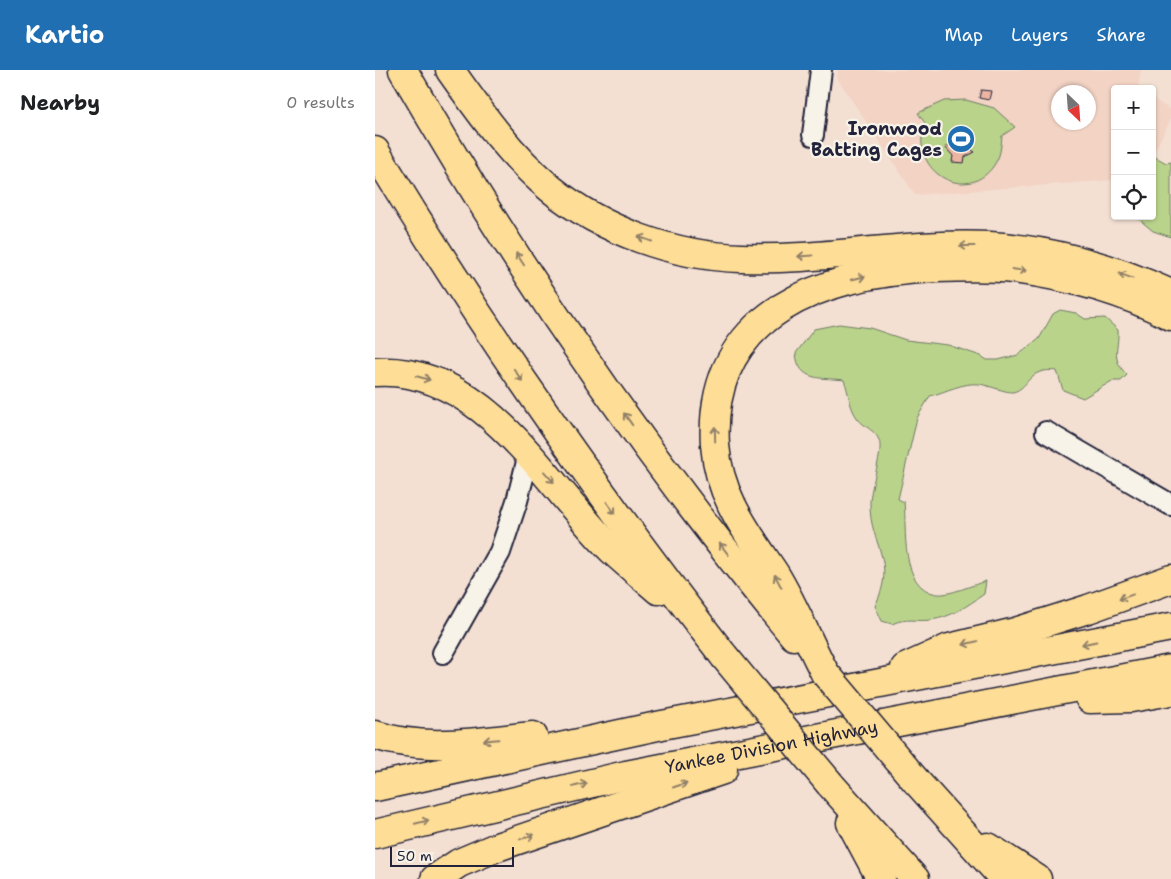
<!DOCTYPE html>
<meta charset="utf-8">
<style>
body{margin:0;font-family:"Shantell Sans",sans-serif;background:#f2f2f2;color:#202124}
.controls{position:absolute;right:15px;top:15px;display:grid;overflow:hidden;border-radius:5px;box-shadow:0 1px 4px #0004}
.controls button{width:45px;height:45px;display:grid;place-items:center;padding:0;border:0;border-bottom:1px solid #e0e0e0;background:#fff;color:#202124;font:25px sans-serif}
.compass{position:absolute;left:676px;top:15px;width:45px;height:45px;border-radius:50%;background:#fff;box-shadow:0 1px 4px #0004;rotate:155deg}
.scale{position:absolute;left:15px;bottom:12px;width:124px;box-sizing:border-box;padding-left:5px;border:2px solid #22223b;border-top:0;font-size:14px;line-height:18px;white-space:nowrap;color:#22223b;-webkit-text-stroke:4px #f7f3e8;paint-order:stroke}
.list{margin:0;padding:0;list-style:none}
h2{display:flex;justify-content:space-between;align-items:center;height:65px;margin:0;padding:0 20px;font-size:21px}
h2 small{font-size:16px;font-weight:400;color:#757577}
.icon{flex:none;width:28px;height:28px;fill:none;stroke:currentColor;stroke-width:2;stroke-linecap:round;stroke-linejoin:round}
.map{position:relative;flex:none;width:796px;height:809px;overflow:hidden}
header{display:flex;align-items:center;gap:30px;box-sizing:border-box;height:70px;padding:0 25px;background:#1f6fb2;color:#fff}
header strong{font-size:24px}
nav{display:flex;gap:28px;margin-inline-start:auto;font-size:18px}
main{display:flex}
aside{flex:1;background:#fff}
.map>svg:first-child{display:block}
</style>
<header>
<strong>Kartio</strong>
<nav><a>Map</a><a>Layers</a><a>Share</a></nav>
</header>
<main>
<aside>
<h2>Nearby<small>0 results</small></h2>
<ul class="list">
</ul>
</aside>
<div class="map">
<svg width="796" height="809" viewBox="0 0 796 809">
<rect width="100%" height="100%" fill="#f4e0d3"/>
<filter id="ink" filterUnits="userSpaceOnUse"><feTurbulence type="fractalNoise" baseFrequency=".02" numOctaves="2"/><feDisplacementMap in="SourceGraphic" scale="10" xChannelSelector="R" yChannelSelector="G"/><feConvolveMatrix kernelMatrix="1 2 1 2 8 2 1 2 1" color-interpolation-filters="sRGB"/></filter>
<g filter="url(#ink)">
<g fill="#f2d3c4" fill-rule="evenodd">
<path d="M463,0H766L763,19H740V110L540,125L462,8ZM684,22H714V52H684Z"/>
<polygon points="777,28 796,40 796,49 777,86"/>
</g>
<g fill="#b9d38b" stroke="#6e7a63">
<path d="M591,30L619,38L640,57L627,66C626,74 626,84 621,92C595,137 532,103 550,53L543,43L569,31Z"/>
<polygon points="777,85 791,93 796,92 796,167 778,161 760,146 777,146"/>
<path d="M685,240L701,243L710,249L730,248L743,260C744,281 735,287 752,305L746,311H737L708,328L688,320L682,301C652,297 655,318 638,322C632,323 613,315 604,314C589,312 570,322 555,326L542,348L523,429L529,432C532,458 524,518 562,524C573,526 600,514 611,511L609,524C592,536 577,547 556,550C540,552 532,547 517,554L507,551L500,536C523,490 494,475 495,433C495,417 509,381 504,370C500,360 489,357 483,349C474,338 474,322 469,310C448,307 423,313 421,283L439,259L464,254L495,258L531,270L573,275L606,286L612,290H623L643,285L664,269L678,244Z"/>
</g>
<g fill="#ecb5a2" stroke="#22223b">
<polygon points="606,20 616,21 614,30 604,28"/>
<polygon points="580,74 591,76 600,82 590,87 589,93 577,92 578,86 570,77"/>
</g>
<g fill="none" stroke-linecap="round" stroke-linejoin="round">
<defs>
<g id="minor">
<polyline points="438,65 446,0"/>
<polyline points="671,362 796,435"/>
<polyline points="68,583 125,482 142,431 154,384"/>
</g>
<g id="highway">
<path d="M28,0C142,199 273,390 419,566"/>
<path d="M75,0C106,44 135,85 176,119C228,161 299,186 366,188C449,191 531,172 615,176C678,180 739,198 796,224"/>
<path d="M0,81C106,257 223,424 349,586"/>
<path d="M0,302C109,295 171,415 237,480C252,494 268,507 283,520"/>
<polyline points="530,598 574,578 640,562 713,539 796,509"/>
<path d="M450,603C433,571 419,535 400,504C372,462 344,427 340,375C332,241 450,203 561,198C586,197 613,196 639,199C692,206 749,221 796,246"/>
<polyline points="715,629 756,628 796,621"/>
<path d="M0,665C50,682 108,671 158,666"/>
<polyline points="541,711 629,809"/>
<polyline points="455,714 540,809"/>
<polyline points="0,717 287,655 796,557"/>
<polyline points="476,753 506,809"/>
<path id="s1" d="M0,764L251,705L796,599"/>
<polyline points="613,777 662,809"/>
<polyline points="60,809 84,793 122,777 348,700"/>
</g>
</defs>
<use href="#minor" stroke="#22223b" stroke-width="24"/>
<use href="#highway" stroke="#22223b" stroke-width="31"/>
<use href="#minor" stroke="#f7f3e8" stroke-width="20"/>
<use href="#highway" stroke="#fedd96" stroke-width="28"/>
<defs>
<g id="highway-bridge">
<polyline points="349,586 455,714"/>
<polyline points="450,603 541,711"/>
</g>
</defs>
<use href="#highway-bridge" stroke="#22223b" stroke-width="31" stroke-linecap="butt"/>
<use href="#highway-bridge" stroke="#fedd96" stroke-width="28"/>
</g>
<defs><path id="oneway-shaft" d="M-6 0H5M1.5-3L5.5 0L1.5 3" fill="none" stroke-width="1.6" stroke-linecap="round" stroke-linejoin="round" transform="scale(1.25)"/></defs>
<g stroke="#908068">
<use href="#oneway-shaft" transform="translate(270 169) rotate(-161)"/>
<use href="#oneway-shaft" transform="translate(592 176) rotate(-180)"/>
<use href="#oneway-shaft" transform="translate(430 186) rotate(176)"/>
<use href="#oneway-shaft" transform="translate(145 189) rotate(-123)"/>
<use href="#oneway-shaft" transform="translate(644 200) rotate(8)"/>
<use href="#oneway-shaft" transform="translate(751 206) rotate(-160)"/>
<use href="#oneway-shaft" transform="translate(483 208) rotate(-14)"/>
<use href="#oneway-shaft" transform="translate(143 305) rotate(56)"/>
<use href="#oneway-shaft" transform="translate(48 308) rotate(16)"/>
<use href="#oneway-shaft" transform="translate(253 349) rotate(-125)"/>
<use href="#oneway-shaft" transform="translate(340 364) rotate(-91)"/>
<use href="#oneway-shaft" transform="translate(174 407) rotate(48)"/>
<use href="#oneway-shaft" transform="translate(236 438) rotate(54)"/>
<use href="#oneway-shaft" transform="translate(349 479) rotate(-128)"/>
<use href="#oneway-shaft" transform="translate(403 511) rotate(-118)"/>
<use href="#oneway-shaft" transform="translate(751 527) rotate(160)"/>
<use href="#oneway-shaft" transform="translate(595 573) rotate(167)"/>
<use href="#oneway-shaft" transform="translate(714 573) rotate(169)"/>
<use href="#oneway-shaft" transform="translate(116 670) rotate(175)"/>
<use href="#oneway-shaft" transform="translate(205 715) rotate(-13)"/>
<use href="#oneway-shaft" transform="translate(305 715) rotate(-19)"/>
<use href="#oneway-shaft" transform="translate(47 752) rotate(-14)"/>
<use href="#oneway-shaft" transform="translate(152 767) rotate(-18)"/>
</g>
</g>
<defs>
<symbol id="stadium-disc" viewBox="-11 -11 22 22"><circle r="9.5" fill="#1f6fb2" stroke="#f7f3e8"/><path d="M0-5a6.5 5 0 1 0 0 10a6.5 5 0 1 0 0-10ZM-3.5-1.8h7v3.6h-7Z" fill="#fff"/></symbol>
</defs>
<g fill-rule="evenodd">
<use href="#stadium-disc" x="570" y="53" width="32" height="32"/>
</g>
<g text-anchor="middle" stroke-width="4.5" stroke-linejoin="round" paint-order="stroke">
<g font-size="18" font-weight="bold" fill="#22223b" stroke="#f7f3e8" text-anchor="end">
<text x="567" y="65">Ironwood<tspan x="567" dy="21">Batting Cages</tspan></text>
</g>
<g font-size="18" fill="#22223b" stroke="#f7f3e8">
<text dy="6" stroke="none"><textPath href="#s1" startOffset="406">Yankee Division Highway</textPath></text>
</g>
</g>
</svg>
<div class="controls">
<button>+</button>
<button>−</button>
<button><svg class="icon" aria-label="locate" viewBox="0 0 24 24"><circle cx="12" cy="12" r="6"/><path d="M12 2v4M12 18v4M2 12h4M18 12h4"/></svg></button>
</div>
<svg class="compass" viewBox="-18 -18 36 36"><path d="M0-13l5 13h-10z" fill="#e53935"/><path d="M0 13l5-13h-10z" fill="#757577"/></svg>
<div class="scale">50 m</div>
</div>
</main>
